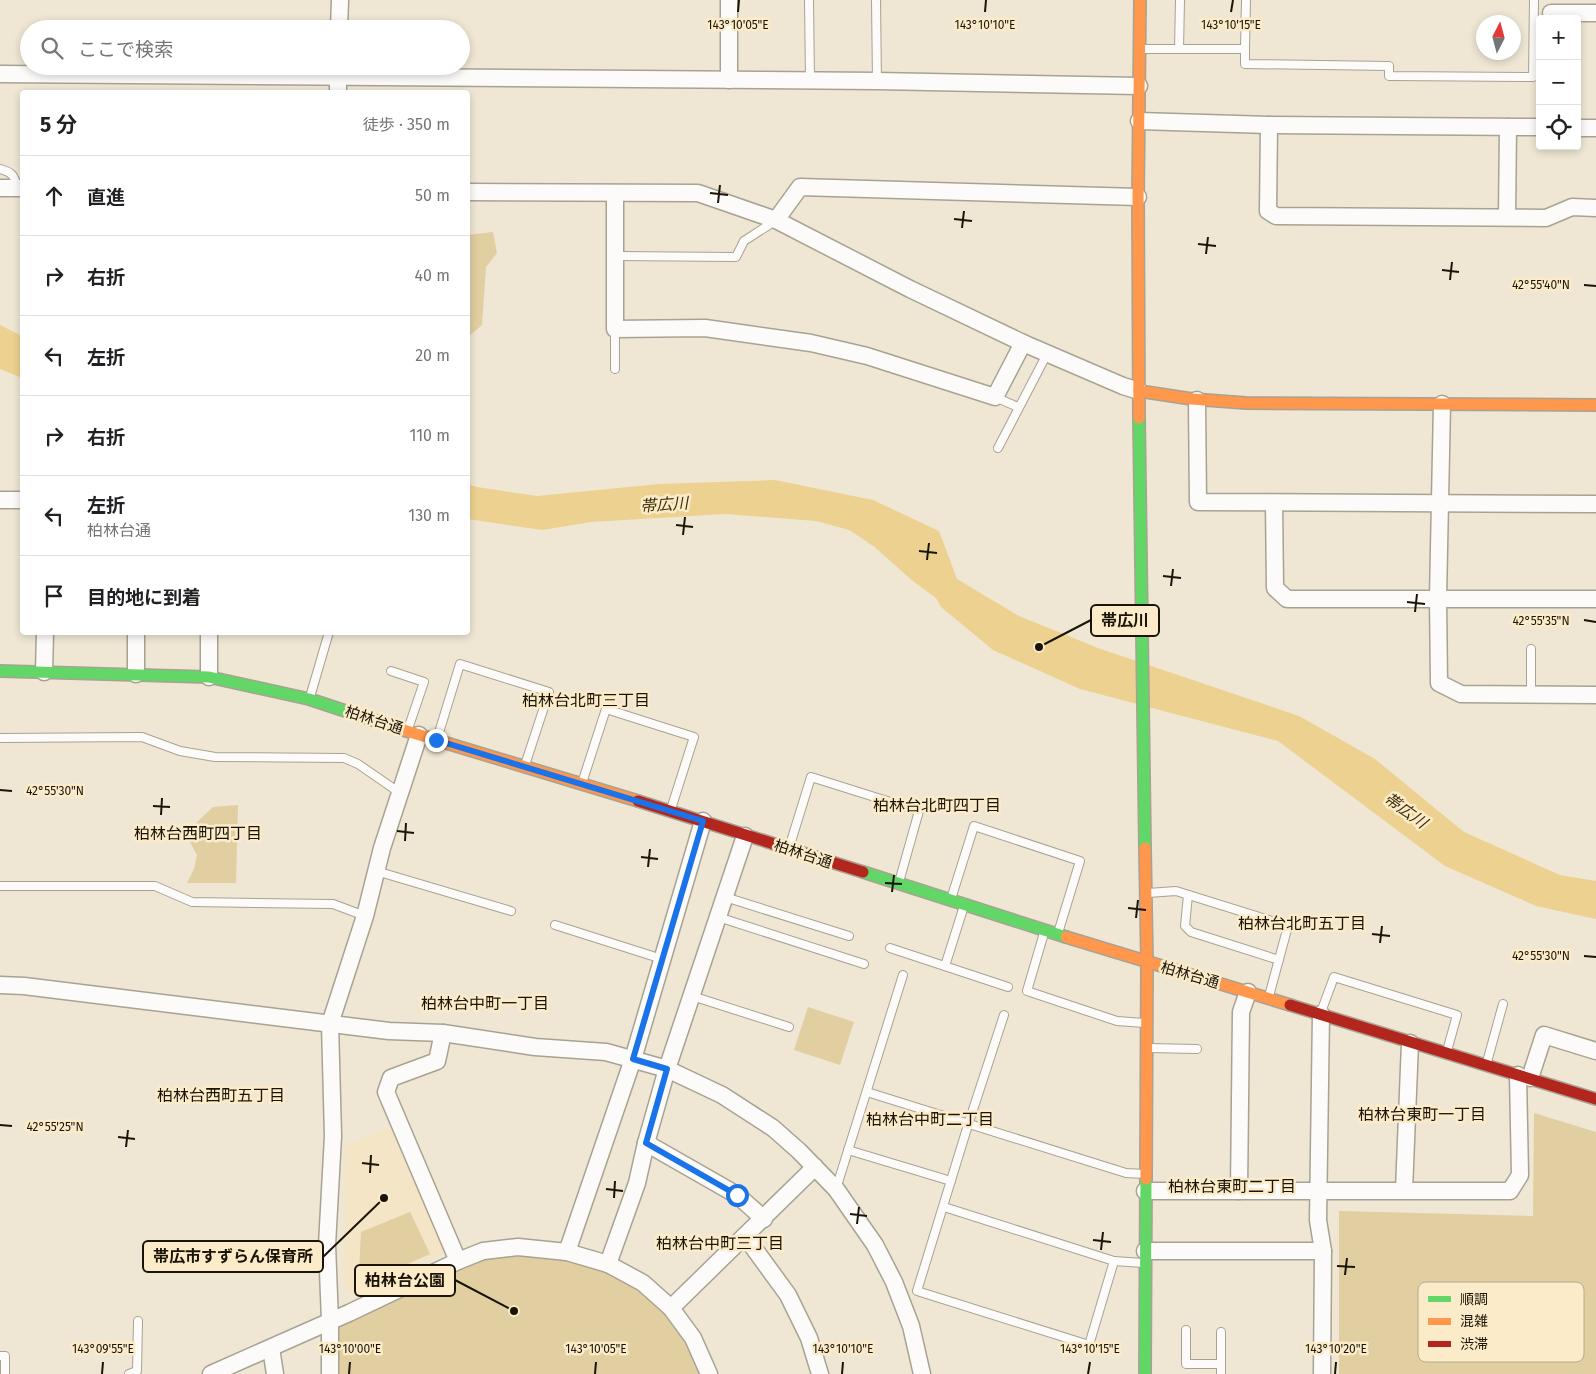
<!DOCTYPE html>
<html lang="ja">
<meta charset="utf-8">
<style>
body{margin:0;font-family:"Fira Sans","Noto Sans JP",sans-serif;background:#f2f2f2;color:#202124}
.controls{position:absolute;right:15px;top:15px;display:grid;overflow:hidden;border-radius:5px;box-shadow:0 2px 8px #0003}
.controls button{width:45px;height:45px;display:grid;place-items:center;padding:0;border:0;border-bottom:1px solid #e0e0e0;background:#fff;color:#202124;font:25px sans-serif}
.compass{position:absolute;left:1476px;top:15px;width:45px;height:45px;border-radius:50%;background:#fff;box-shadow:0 2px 8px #0003;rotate:6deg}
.stop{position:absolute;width:15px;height:15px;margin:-11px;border:4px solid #1a73e8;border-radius:50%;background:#fff}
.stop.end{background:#1a73e8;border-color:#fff;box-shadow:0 1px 5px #0008}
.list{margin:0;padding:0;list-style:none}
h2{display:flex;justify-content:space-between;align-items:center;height:65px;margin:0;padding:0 20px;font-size:21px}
h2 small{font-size:16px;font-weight:400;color:#757577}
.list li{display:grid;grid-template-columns:32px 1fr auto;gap:15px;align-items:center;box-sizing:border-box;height:80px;padding:0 20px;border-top:1px solid #e0e0e0}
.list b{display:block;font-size:19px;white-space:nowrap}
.list p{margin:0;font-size:16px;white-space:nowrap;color:#757577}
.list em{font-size:16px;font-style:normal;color:#757577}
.icon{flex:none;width:28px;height:28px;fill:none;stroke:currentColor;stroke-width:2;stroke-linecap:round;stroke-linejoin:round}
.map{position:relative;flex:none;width:1596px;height:1374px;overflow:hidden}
.search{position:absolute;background:#fff;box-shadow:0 2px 8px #0003;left:20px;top:20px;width:450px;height:55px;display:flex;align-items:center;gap:12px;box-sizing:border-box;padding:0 18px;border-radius:28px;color:#757577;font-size:19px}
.panel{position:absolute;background:#fff;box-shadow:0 2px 8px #0003;left:20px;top:90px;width:450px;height:545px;border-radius:5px}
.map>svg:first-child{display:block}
</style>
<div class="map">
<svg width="1596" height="1374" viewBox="0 0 1596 1374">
<rect width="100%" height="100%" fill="#efe7d4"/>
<polygon fill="#f3e5c5" points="393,1126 446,1251 353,1294 344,1288 346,1145"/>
<g fill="#e1cea1">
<polygon points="493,232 497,253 486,267 482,325 468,337 468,235"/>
<polygon points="238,805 236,883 187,883 194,869 197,855 190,842 197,822 213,807"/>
<polygon points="808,1007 854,1022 840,1065 794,1050"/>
<polygon points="1534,1113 1596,1132 1596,1374 1339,1374 1339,1211 1533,1216"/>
<polygon points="410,1212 430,1254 365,1283 359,1272 361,1232"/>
<polygon points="483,1251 567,1252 643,1283 709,1374 330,1374 330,1321"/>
</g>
<g fill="#edd190">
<polygon points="0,325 22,336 22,378 0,369"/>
<polygon points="775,480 873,500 939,531 957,579 1019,616 1098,648 1299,716 1375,759 1464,832 1560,875 1596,881 1596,919 1536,906 1445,866 1278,741 1080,689 993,650 941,607 908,546 816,521 725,514 591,522 542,530 468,519 468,484 477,487 537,496 659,484"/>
</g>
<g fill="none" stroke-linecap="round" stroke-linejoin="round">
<polyline stroke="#edd190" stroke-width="26" points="858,520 883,537 920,570 951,593"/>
<defs>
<g id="lane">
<polyline points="809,0 810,80"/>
<polyline points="876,0 877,81"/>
<polyline points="1142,49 1245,49 1246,0"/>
<polyline points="1179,49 1180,0"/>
<polyline points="1245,49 1245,64 1389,66 1389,76 1533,77 1534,0"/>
<path d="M0,169C12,172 15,176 17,188"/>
<polyline points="615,256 736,257 744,241 775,221"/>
<polyline points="615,329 615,369"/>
<polyline points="995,397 1018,407"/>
<polyline points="998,448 1047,354"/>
<polyline points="1531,649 1531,694"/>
<polyline points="391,671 424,682 408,729"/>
<polyline points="310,697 329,632"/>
<polyline points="0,738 142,737 180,751 215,757 344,758 358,764 400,793"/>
<polyline points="437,739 460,664 549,692 525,765"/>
<polyline points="582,783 606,709 694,737 671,809"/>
<polyline points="789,848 811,777 919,811 899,882"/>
<polyline points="376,871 511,911"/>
<polyline points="0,886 155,886 192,902 333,904 365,916"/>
<polyline points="1148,893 1176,891 1288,926 1269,996"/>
<polyline points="1188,895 1185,926 1191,932 1279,960"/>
<polyline points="725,897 849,936"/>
<polyline points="951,899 974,826 1080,861 1058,933"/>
<polyline points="718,917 864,964"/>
<polyline points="555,925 662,959"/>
<polyline points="1044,933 1027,991 1117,1021 1144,1023"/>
<polyline points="890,948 1008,987"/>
<polyline points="945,966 964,906"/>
<polyline points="692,996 789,1027"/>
<polyline points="1321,1012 1334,977 1457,1015 1447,1051"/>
<polyline points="1148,1048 1197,1049"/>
<polyline points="1487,1062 1503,1004"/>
<polyline points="867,1092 1126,1173 1145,1174"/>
<polyline points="848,1150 951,1181"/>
<polyline points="836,1189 903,975"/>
<polyline points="944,1207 1114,1261 1089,1345 917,1291 968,1125 1004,1015"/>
<polyline points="1114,1261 1143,1263"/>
<polyline points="1186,1330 1186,1364 1221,1364"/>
<polyline points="0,1356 5,1356 5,1374"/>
<polyline points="129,1374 137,1371 138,1321"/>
<polyline points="1221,1374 1221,1332"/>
</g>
<g id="street">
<polyline points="729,0 729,80"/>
<polyline points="1551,13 1596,13"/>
<polyline points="339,29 340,0"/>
<polyline points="0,74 877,81 1139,86"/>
<polyline points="338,92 338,66"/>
<polyline points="1139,121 1269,125 1540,127"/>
<polyline points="1269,125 1268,211 1276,216 1546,218 1572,207 1596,208"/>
<polyline points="1577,128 1596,128"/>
<polyline points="0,188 22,188"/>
<polyline points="468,192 698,193 776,220 800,187 1138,197"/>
<polyline points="615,193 615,329 705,328 811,343 867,356 995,397 1023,343 1123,386 1139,391"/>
<polyline points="1507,217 1508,127"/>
<polyline points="776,220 910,289 1023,343"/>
<polyline points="1197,400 1198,502 1596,504"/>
<polyline points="1442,404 1438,598 1439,683 1461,694 1596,695"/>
<polyline points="0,500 22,500"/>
<polyline points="1274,503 1275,588 1287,599 1596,599"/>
<polyline points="44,672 45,632"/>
<polyline points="136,674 136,632"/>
<polyline points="209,677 209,632"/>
<polyline points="0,985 24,986 389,1031 443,1033 535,1047 606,1052 667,1069 722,1095 773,1128 799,1151 836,1189 875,1245 894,1282 911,1326 922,1374"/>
<polyline points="1321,1014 1318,1220 1323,1251 1322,1374"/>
<polyline points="443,1033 437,1061 391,1078 386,1092 458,1261"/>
<polyline points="1530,1078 1544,1035 1596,1051"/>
<polyline points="646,1143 737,1195 764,1219"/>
<polyline points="1404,1190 1410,1043"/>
<polyline points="1145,1191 1510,1191 1520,1175 1518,1075"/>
<polyline points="1239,1191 1241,1012 1248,992"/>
<polyline points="745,1236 788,1295 809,1338 820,1374"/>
<polyline points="1145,1251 1323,1251"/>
<polyline points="567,1252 633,1059 703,821"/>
<polyline points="608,1264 637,1183 646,1143 667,1069 745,836"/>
<polyline points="671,1308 815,1167"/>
<polyline points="271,1348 275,1374"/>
<polyline points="211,1374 349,1313 458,1261 483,1251 518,1247 567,1252 608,1264 643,1283 671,1308 693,1338 709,1374"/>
<polyline points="330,1374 330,1321 327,1245 333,1136 330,1024 365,916 382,848 419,735"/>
</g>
<g id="fast">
<polyline points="1139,418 1145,848"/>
<polyline points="0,671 209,677 309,699 400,729"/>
<polyline points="863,872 1066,937"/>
<polyline points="1145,1374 1146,1179"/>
</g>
<g id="slow">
<polyline points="1139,391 1192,399 1246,403 1596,405"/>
<polyline points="1139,418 1138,197 1140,0"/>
<polyline points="400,729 638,801"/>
<polyline points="1145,848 1147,963 1146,1179"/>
<polyline points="1066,937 1290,1005"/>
</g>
<g id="jam">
<polyline points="638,801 863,872"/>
<polyline points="1290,1005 1596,1099"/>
</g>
</defs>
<use href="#lane" stroke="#a8a293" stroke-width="10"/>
<use href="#street" stroke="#a8a293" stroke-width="19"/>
<use href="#fast" stroke="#a8a293" stroke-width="14"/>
<use href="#slow" stroke="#a8a293" stroke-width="14"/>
<use href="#jam" stroke="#a8a293" stroke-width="14"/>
<use href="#lane" stroke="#fdfbf9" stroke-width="8"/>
<use href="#street" stroke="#fdfbf9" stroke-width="16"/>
<use href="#fast" stroke="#63d668" stroke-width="11"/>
<use href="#slow" stroke="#ff974d" stroke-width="11"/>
<use href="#jam" stroke="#b3261e" stroke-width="11"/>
</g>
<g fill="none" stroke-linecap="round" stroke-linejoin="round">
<polyline stroke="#1a73e8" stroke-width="6" points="436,740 703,821 633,1059 667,1069 646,1143 737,1195"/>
</g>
<path fill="none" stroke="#191407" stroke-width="2" d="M738,12L739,0M985,12L986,0M1231,12L1233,0M710,193L728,195M718,203L720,185M954,219L972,221M962,228L964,211M1198,244L1216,246M1206,254L1208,237M1442,270L1459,272M1450,280L1452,262M1584,285L1596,286M676,525L693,527M683,535L685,517M919,551L937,553M927,560L929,543M1163,576L1181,578M1171,586L1173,569M1407,602L1425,604M1415,612L1417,594M1584,620L1596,622M0,790L12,791M153,806L170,807M161,815L162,798M397,831L414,833M405,841L406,823M641,857L658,859M648,867L650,849M885,883L902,884M892,892L894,875M1128,908L1146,910M1136,918L1138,900M1372,934L1390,936M1380,943L1382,926M1584,956L1596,957M0,1125L12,1126M118,1137L135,1139M126,1147L128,1130M362,1163L379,1165M370,1173L371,1155M606,1189L623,1191M614,1198L615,1181M850,1214L867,1216M857,1224L859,1207M1093,1240L1111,1242M1101,1250L1103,1232M1337,1266L1355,1267M1345,1275L1347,1258M102,1374L103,1362M349,1374L350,1362M595,1374L596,1362M842,1374L843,1362M1088,1374L1090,1362M1335,1374L1336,1362"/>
<g text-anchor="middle" stroke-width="5" stroke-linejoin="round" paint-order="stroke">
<g font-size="15" fill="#191407" stroke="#fbebc8">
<text transform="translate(374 720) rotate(18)" y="5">柏林台通</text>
<text transform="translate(803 854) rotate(18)" y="5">柏林台通</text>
<text transform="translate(1190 975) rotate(16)" y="5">柏林台通</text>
</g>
<g font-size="16" font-style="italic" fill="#3d2e07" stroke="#fbebc8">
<text transform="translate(664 504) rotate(-4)" y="6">帯広川</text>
<text transform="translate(1406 810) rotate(36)" y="6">帯広川</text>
</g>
<g font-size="16" fill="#191407" stroke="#fbebc8">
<text x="586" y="706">柏林台北町三丁目</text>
<text x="937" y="811">柏林台北町四丁目</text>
<text x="198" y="839">柏林台西町四丁目</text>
<text x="1302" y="929">柏林台北町五丁目</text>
<text x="485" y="1009">柏林台中町一丁目</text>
<text x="221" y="1101">柏林台西町五丁目</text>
<text x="1422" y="1120">柏林台東町一丁目</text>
<text x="930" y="1125">柏林台中町二丁目</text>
<text x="1232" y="1192">柏林台東町二丁目</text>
<text x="720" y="1249">柏林台中町三丁目</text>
</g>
</g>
<rect x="1418" y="1282" width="166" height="80" rx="8" fill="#fbebc8" stroke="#b7aa8e" stroke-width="1"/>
<rect x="1428" y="1296" width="23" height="6" fill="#63d668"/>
<rect x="1428" y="1318" width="23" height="7" fill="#ff974d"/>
<rect x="1428" y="1341" width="23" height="6" fill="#b3261e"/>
<g font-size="14" fill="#191407">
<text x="1460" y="1304">順調</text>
<text x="1460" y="1326">混雑</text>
<text x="1460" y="1349">渋滞</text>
</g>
<g font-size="12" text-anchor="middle" fill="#191407" stroke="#fbebc8" stroke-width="5" stroke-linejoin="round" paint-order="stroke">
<text x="738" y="29">143°10'05"E</text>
<text x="985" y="29">143°10'10"E</text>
<text x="1231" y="29">143°10'15"E</text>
<text x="1541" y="289">42°55'40"N</text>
<text x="1541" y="625">42°55'35"N</text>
<text x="55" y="795">42°55'30"N</text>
<text x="1541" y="960">42°55'30"N</text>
<text x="55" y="1131">42°55'25"N</text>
<text x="103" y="1353">143°09'55"E</text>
<text x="350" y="1353">143°10'00"E</text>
<text x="596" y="1353">143°10'05"E</text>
<text x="843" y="1353">143°10'10"E</text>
<text x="1090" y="1353">143°10'15"E</text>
<text x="1336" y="1353">143°10'20"E</text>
</g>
<path fill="none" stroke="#191407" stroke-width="2" d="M1039 647L1091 620M384 1198L323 1257M514 1311L455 1280"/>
<g fill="#191407" stroke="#fbebc8" stroke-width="2">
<circle cx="1039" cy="647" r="5"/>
<circle cx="384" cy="1198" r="5"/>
<circle cx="514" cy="1311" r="5"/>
</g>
<g fill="#fbebc8" stroke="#191407" stroke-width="2">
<rect x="1091" y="605" width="68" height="31" rx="5"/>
<rect x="143" y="1241" width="180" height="31" rx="5"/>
<rect x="355" y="1265" width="100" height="31" rx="5"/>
</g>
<g font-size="16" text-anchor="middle" font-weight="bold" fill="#191407">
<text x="1125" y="626">帯広川</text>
<text x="233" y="1262">帯広市すずらん保育所</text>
<text x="405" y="1286">柏林台公園</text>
</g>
</svg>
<div class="controls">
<button>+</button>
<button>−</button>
<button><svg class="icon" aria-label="locate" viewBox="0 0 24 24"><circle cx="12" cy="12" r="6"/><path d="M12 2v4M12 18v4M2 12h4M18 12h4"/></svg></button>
</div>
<svg class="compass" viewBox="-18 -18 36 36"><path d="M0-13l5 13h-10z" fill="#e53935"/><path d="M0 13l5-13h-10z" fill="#757577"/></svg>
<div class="stop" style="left:737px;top:1195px"></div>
<div class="stop end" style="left:436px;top:740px"></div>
<div class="search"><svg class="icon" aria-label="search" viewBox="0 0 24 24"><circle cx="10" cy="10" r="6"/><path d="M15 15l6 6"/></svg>ここで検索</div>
<section class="panel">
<h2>5 分<small>徒歩 · 350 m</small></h2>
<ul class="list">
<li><svg class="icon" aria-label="ahead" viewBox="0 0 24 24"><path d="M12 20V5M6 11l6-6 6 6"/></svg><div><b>直進</b></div><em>50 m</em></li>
<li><svg class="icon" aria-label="right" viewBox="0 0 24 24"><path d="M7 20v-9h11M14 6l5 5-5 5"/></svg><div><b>右折</b></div><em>40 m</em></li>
<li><svg class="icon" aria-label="left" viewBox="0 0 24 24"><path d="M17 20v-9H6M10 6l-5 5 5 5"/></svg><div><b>左折</b></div><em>20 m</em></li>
<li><svg class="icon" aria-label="right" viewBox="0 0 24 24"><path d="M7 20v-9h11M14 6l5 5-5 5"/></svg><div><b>右折</b></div><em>110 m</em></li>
<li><svg class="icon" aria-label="left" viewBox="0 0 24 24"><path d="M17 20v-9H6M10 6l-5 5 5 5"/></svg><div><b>左折</b><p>柏林台通</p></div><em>130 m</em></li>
<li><svg class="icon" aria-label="arrive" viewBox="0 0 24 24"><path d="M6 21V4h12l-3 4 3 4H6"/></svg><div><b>目的地に到着</b></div></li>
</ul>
</section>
</div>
